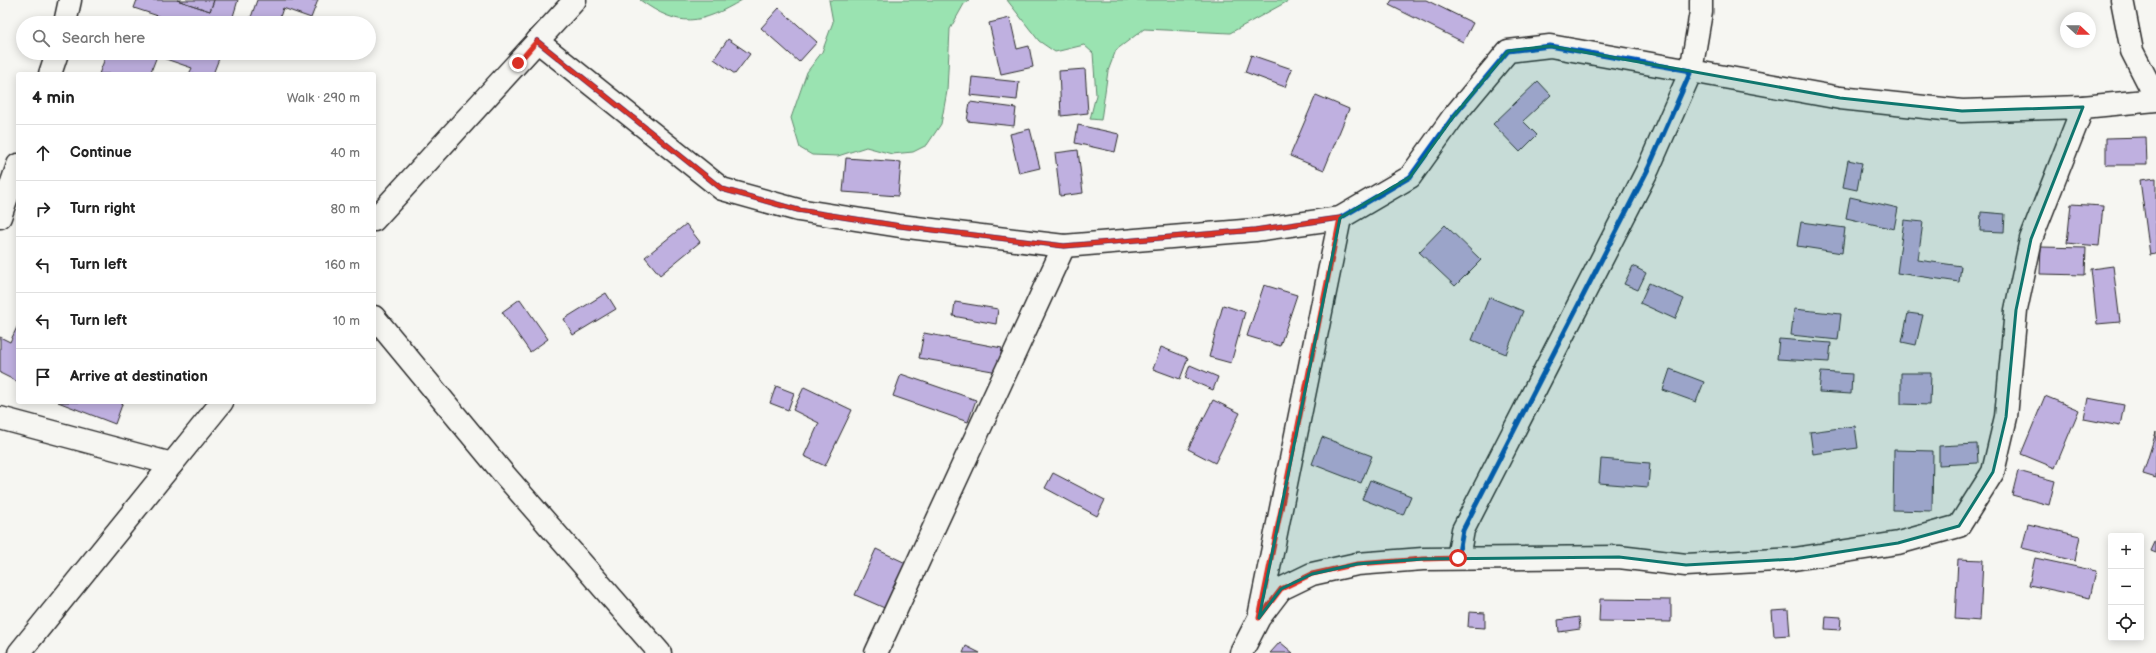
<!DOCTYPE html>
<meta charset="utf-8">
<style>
body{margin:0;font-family:"Balsamiq Sans",sans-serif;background:#f6f6f6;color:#222}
.controls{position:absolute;right:12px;bottom:12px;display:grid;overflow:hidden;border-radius:4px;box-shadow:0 2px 10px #0003}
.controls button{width:36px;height:36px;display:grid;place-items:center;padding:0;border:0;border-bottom:1px solid #e0e0e0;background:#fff;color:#222;font:20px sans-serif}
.compass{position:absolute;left:2060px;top:12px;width:36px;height:36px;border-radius:50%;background:#fff;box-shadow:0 2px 10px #0003;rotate:112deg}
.stop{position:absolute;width:12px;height:12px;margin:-9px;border:3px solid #d93025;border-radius:50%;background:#fff}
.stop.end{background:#d93025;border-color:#fff;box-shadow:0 1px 4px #0008}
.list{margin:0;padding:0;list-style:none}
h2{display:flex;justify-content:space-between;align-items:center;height:52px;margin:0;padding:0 16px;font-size:17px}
h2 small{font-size:13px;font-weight:400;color:#767676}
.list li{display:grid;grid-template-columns:26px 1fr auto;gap:12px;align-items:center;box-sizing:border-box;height:56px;padding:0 16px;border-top:1px solid #e0e0e0}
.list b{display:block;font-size:15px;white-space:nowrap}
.list em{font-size:13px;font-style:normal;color:#767676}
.icon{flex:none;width:22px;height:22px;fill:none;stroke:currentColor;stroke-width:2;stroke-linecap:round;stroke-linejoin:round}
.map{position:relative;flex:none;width:2156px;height:653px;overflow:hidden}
.search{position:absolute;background:#fff;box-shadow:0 2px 10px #0003;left:16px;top:16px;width:360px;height:44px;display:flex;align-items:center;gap:10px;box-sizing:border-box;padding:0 14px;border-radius:22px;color:#767676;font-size:15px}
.panel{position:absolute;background:#fff;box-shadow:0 2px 10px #0003;left:16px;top:72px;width:360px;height:332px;border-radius:4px}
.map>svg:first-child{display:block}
</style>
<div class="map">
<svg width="2156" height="653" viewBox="0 0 2156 653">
<rect width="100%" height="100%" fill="#f6f6f2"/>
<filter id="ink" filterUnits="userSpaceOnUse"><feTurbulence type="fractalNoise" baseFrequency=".025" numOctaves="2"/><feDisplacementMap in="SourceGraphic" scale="8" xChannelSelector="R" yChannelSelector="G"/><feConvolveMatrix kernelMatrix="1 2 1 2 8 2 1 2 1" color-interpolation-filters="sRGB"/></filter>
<g filter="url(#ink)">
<g fill="#9ae3b1" stroke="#62876e">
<path d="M640,0H742C701,24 680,29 640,0Z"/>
<polygon points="829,0 969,0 964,4 950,29 947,91 941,124 927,145 913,152 892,154 866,147 838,156 812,155 800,148 791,118 807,72 822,52 833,22"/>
<polygon points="1007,0 1290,0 1230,33 1144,29 1116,50 1108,71 1101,120 1090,119 1096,95 1093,53 1084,45 1055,52 1039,41"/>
</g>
<g fill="#bfb0e0" stroke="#2b2b2b">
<polygon points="137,0 177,0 210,11 214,0 238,0 231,23 179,23 134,8"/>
<polygon points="177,0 214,0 210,11"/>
<polygon points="257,0 318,0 311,18 283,8 278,23 249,23"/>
<polygon points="1392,0 1426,0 1473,23 1463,42 1389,5"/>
<polygon points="779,8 817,42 799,62 761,28"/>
<polygon points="1010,18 1017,49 1029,46 1033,67 1001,74 989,23"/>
<polygon points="119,19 129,23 118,23"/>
<polygon points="728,39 750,54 735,74 714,59"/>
<polygon points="107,53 213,53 220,56 213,74 189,74 192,68 157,56 150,74 99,74"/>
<polygon points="1251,55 1292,69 1285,87 1245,72"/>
<polygon points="1085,69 1088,113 1061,116 1059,71"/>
<polygon points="972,77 1019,82 1017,100 970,95"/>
<polygon points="1538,81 1551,95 1523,121 1537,135 1520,152 1493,124"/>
<polygon points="1316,95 1349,109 1324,170 1290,156"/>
<polygon points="970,102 1016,108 1014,126 967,121"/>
<polygon points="1078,125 1119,134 1115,152 1075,143"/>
<polygon points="1030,129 1040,168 1019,173 1010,134"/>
<polygon points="2146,137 2147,165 2106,165 2106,138"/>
<polygon points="1078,150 1083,193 1060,196 1055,153"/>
<polygon points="846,158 901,162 898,196 843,192"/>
<polygon points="1848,160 1862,163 1857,190 1843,187"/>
<polygon points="2156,178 2156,254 2150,255 2140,180"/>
<polygon points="1850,197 1898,208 1894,229 1846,218"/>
<polygon points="2071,204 2103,206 2099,246 2067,243"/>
<polygon points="1981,212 2005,214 2004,232 1980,231"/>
<polygon points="1904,220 1923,222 1918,260 1961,266 1959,282 1897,273"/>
<polygon points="1801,222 1845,228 1842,253 1797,246"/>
<polygon points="686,224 700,242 660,275 645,257"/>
<polygon points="1445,225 1481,260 1455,286 1419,252"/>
<polygon points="2041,247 2086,248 2085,275 2040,274"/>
<polygon points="1633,266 1646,273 1638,290 1624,284"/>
<polygon points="2113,266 2120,322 2097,324 2091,269"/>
<polygon points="1649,283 1684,299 1675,319 1640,303"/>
<polygon points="1264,285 1297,295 1280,346 1247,336"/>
<polygon points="606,293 616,309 573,335 564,319"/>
<polygon points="1489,297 1523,311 1506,354 1472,340"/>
<polygon points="520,299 548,339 530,352 502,312"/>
<polygon points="955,302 998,309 996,324 953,316"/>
<polygon points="1223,305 1245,312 1231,363 1209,357"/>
<polygon points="1794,309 1841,314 1838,340 1791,335"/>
<polygon points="1908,313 1923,315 1916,345 1902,342"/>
<polygon points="18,325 18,382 0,373 0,337 10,342"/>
<polygon points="924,333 1002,348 998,372 919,358"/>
<polygon points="1779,339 1831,343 1829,362 1777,359"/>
<polygon points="1161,347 1188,358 1180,379 1153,369"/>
<polygon points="1190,365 1218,377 1213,390 1185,378"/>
<polygon points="1670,369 1704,382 1696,402 1663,390"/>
<polygon points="1821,372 1852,374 1851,394 1819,392"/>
<polygon points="1901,373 1931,373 1930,405 1901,404"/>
<polygon points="901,374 976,400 968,422 893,396"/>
<polygon points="776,386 794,393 788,410 770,403"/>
<polygon points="804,387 852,410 825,466 804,456 819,423 793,410"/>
<polygon points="2045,396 2079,410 2055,468 2021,454"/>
<polygon points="2088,398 2124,405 2120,426 2084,419"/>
<polygon points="1213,400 1240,413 1215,463 1188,449"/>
<polygon points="58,402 123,402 115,424"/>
<polygon points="1855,426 1858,448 1813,454 1810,432"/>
<polygon points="2156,432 2156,478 2143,474"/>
<polygon points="1322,437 1372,456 1361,483 1312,464"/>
<polygon points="1977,444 1978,463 1939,465 1939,446"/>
<polygon points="1894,450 1933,451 1932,511 1893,510"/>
<polygon points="1601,459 1650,463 1648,487 1599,483"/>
<polygon points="2018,471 2055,481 2049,505 2012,495"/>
<polygon points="1053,473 1105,500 1097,516 1045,488"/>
<polygon points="1370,480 1411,496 1403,515 1362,499"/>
<polygon points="2028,524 2080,536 2075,561 2022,548"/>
<polygon points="2156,540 2156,553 2151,551"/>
<polygon points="876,549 910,565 889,610 855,595"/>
<polygon points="2035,558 2096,571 2090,598 2029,585"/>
<polygon points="1958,559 1983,560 1980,621 1955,619"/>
<polygon points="1600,599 1671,600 1671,622 1599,621"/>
<polygon points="1788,610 1790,635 1774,636 1772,611"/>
<polygon points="1469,612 1485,613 1485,628 1468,627"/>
<polygon points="1826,616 1841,617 1840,630 1825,629"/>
<polygon points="1579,617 1580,629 1559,632 1558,620"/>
<polygon points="1280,642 1293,653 1270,653"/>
<polygon points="966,646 980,653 963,653"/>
</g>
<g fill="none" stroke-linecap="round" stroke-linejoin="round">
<defs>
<g id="street">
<polyline points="1701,0 1701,12 1691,71 1840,98 1962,111 2083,107"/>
<polyline points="2122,0 2132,51 2156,98"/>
<polyline points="65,23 70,0"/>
<polyline points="537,41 722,189 798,210 900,226 1064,246 1255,230 1340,218 1410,177 1453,117 1508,51 1550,46 1691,71 1648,169 1463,530 1458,558"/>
<polyline points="50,74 57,53"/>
<polyline points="0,217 18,165"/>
<polyline points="374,220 575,0"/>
<polyline points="374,317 503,473 660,653"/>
<polyline points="0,418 172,464"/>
<polyline points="1260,612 1340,218"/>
<polyline points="19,653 222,402"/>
<polyline points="876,653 1064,246"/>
<polyline points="1241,653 1259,618 1281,589 1312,574 1357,564 1423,559 1619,557 1686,565 1794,559 1898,543 1959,526 1993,472 2006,417 2016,310 2031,239 2083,107 2156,100"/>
</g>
</defs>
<use href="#street" stroke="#2b2b2b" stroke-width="25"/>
<use href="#street" stroke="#f6f6f2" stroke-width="22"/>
<defs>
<polyline id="cycleway" points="537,41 722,189 798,210 900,226 1064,246 1255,230 1340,218 1410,177 1453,117 1508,51 1550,46 1691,71 1648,169 1463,530 1458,558"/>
</defs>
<use href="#cycleway" stroke="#f6f6f2" stroke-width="8"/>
<use href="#cycleway" stroke="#0057b8" stroke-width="5"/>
</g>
</g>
<g fill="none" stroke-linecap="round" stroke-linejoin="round" filter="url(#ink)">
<polyline stroke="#d93025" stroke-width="5" points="518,63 537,41 722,189 798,210 900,226 1064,246 1255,230 1340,218 1259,618 1281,589 1312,574 1357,564 1423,559 1458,558"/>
</g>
<path fill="#0f766e" fill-opacity="0.2" stroke="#0f766e" stroke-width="3" stroke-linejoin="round" d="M1550,46L1840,98L1962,111L2083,107L2031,239L2016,310L2006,417L1993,472L1959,526L1898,543L1794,559L1686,565L1619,557L1423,559L1357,564L1312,574L1281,589L1259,618L1340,218L1410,177L1453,117L1508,51Z"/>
</svg>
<div class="controls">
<button>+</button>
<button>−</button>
<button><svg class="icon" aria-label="locate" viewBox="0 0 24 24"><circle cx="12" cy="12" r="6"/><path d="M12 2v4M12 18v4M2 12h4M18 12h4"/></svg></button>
</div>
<svg class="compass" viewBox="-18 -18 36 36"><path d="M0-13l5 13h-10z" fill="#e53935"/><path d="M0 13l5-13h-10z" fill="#767676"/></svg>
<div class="stop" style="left:1458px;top:558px"></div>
<div class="stop end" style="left:518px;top:63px"></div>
<div class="search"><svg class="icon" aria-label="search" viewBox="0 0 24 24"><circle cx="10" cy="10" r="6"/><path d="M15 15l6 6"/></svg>Search here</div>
<section class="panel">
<h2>4 min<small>Walk · 290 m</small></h2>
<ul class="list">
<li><svg class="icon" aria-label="ahead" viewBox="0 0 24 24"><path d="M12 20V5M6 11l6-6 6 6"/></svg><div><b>Continue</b></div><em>40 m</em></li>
<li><svg class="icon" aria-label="right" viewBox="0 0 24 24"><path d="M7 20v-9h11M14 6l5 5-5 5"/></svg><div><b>Turn right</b></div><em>80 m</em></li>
<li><svg class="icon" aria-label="left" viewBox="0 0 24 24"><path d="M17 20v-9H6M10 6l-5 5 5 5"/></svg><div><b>Turn left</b></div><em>160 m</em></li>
<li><svg class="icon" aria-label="left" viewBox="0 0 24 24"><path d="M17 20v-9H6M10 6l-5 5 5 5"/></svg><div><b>Turn left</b></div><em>10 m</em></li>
<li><svg class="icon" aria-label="arrive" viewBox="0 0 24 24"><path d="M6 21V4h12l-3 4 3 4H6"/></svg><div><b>Arrive at destination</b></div></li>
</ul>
</section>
</div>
